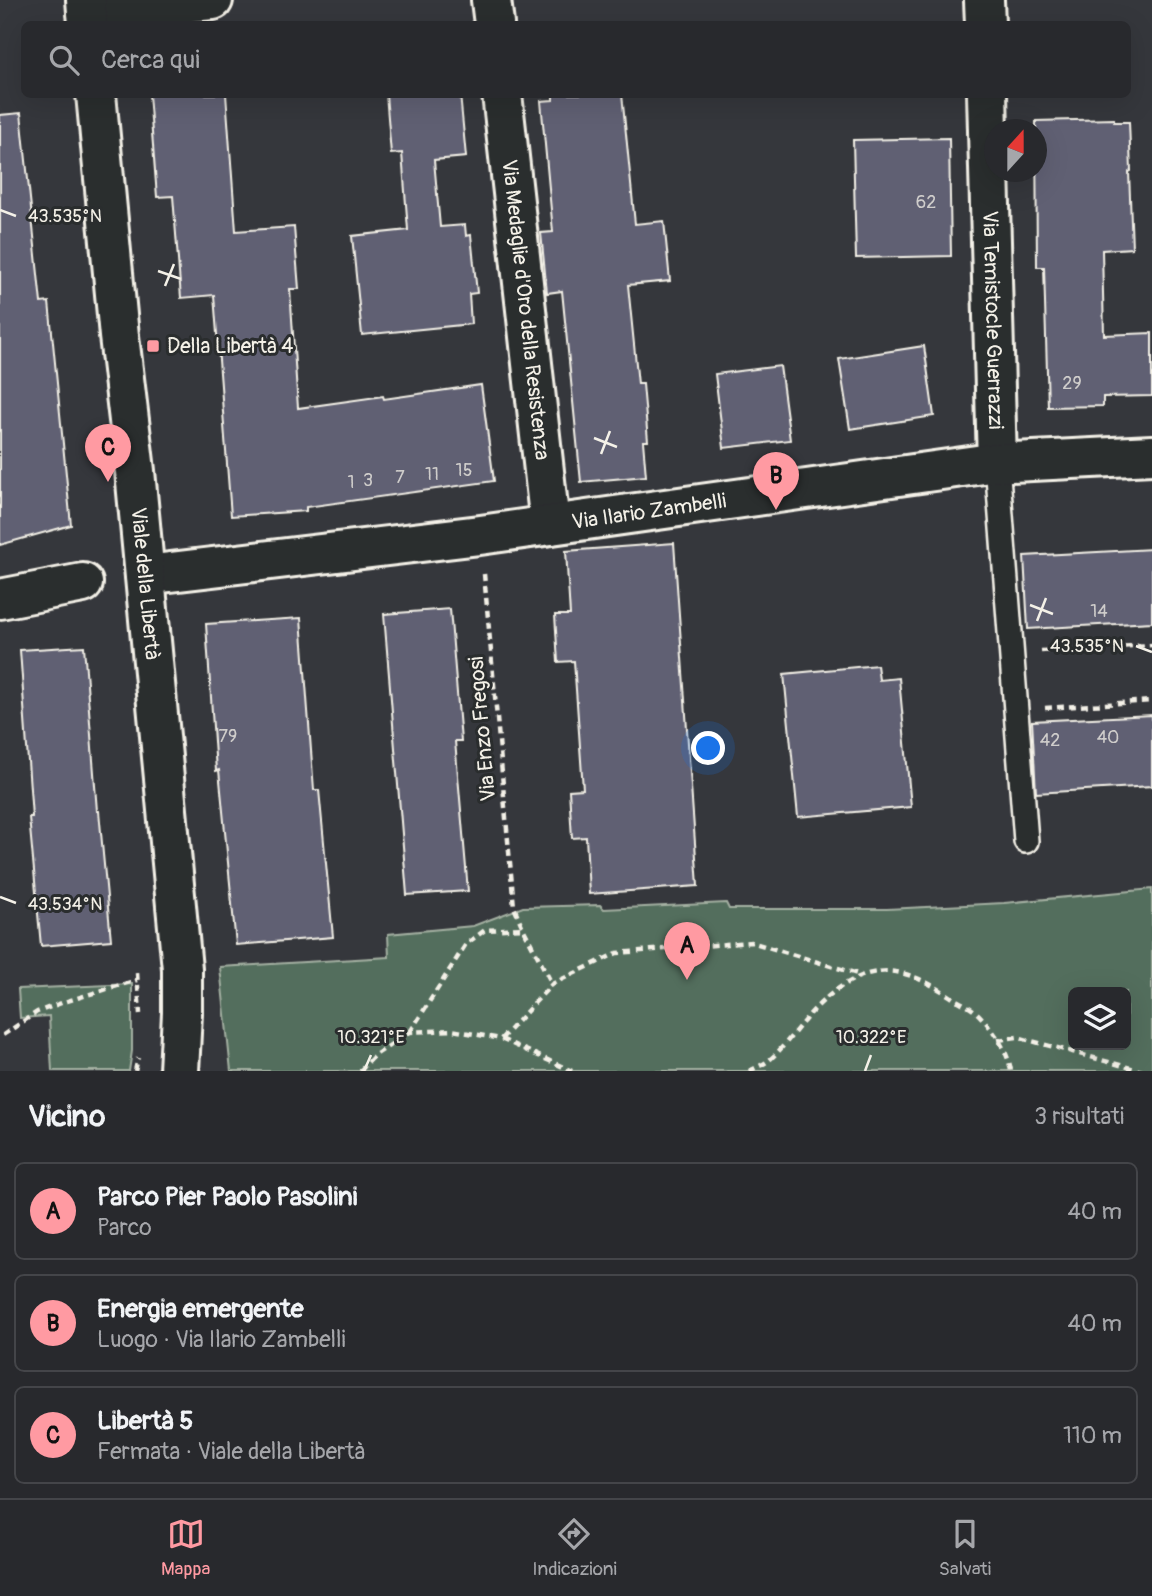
<!DOCTYPE html>
<html lang="it">
<meta charset="utf-8">
<style>
body{margin:0;font-family:Pangolin,sans-serif;background:#303135;color:#f1f3f6}
.controls{position:absolute;right:21px;bottom:21px;display:grid;overflow:hidden;border-radius:10px;box-shadow:0 7px 28px #0002}
.controls button{width:63px;height:63px;display:grid;place-items:center;padding:0;border:0;border-bottom:2px solid #444549;background:#28292d;color:#f1f3f6;font:35px sans-serif}
.compass{position:absolute;left:984px;top:119px;width:63px;height:63px;border-radius:50%;background:#28292d;box-shadow:0 7px 28px #0002;rotate:21deg}
.you{position:absolute;left:709px;top:749px;width:24px;height:24px;margin:-18px;border:5px solid #fff;border-radius:50%;background:#1a73e8;box-shadow:0 0 0 10px #1a73e833}
.badge{display:grid;place-items:center;width:46px;height:46px;border-radius:50%;background:#ff9aa2;color:#111;font-size:23px;font-weight:700}
.pin{position:absolute;translate:-50% -58px;filter:drop-shadow(0 2px 4px #0008)}
.pin::after{content:'';position:absolute;top:37px;width:24px;height:21px;background:inherit;clip-path:polygon(0 0,100% 0,50% 100%)}
.list{margin:0;padding:0;list-style:none}
h2{display:flex;justify-content:space-between;align-items:center;height:91px;margin:0;padding:0 28px;font-size:30px}
h2 small{font-size:23px;font-weight:400;color:#a5a6aa}
.list li{display:grid;grid-template-columns:46px 1fr auto;gap:21px;align-items:center;box-sizing:border-box;height:98px;margin:0 14px 14px;padding:0 14px;border:2px solid #444549;border-radius:10px}
.list b{display:block;font-size:26px;white-space:nowrap}
.list p{margin:0;font-size:23px;white-space:nowrap;color:#a5a6aa}
.list em{font-size:23px;font-style:normal;color:#a5a6aa}
.icon{flex:none;width:38px;height:38px;fill:none;stroke:currentColor;stroke-width:2;stroke-linecap:round;stroke-linejoin:round}
.map{position:relative;flex:none;width:1152px;height:1071px;overflow:hidden}
.search{position:absolute;background:#28292d;box-shadow:0 7px 28px #0002;left:21px;right:21px;top:21px;height:77px;display:flex;align-items:center;gap:18px;box-sizing:border-box;padding:0 24px;border-radius:10px;color:#a5a6aa;font-size:26px}
.sheet{height:427px;background:#28292d}
nav{display:flex;justify-content:space-around;align-items:center;box-sizing:border-box;height:98px;border-top:2px solid #444549;background:#28292d;font-size:19px;color:#a5a6aa}
nav a{display:grid;justify-items:center;gap:4px}
nav .on{color:#ff9aa2}
.map>svg:first-child{display:block}
</style>
<div class="map">
<svg width="1152" height="1071" viewBox="0 0 1152 1071">
<rect width="100%" height="100%" fill="#35373c"/>
<filter id="ink" filterUnits="userSpaceOnUse"><feTurbulence type="fractalNoise" baseFrequency=".0143" numOctaves="2"/><feDisplacementMap in="SourceGraphic" scale="14" xChannelSelector="R" yChannelSelector="G"/><feConvolveMatrix kernelMatrix="1 2 1 2 8 2 1 2 1" color-interpolation-filters="sRGB"/></filter>
<g filter="url(#ink)">
<g fill="#536e5d" stroke="#a4b0a2" stroke-width="2" fill-rule="evenodd">
<path d="M1152,889V1071H231L220,967L389,957L388,934L473,926L523,907L600,905L604,909L726,903L729,909H887L1004,903ZM1073,992H1126V1045H1073Z"/>
<polygon points="132,984 132,1051 129,1071 52,1071 49,1016 20,1018 18,989"/>
</g>
<g fill="#606173" stroke="#f4f1e8" stroke-width="2">
<polygon points="149,94 226,94 236,231 294,227 299,289 290,289 298,408 383,396 384,399 481,385 494,481 306,507 306,511 231,516 214,295 181,298 173,196 157,197"/>
<polygon points="386,94 460,94 466,157 434,160 440,227 465,225 466,236 471,235 477,293 469,294 471,324 362,335 352,236 408,230 402,153 391,154"/>
<polygon points="553,94 622,94 635,224 664,221 670,281 628,285 638,384 643,384 648,441 643,441 646,476 581,482 562,291 547,293 541,233 553,232 541,101 553,100"/>
<polygon points="21,113 41,303 49,302 71,525 0,545 0,115"/>
<polygon points="1114,119 1114,122 1129,122 1131,171 1129,172 1132,248 1102,250 1104,335 1152,333 1152,396 1103,397 1103,406 1048,407 1044,267 1037,267 1036,121"/>
<polygon points="949,138 951,256 856,258 853,140"/>
<polygon points="924,346 934,416 850,429 839,359"/>
<polygon points="780,366 790,440 724,448 715,374"/>
<polygon points="674,543 698,886 589,894 586,837 572,838 569,790 583,789 574,661 558,662 555,615 570,615 566,551"/>
<polygon points="1152,549 1152,622 1028,629 1024,556"/>
<polygon points="450,609 461,741 455,741 468,891 407,895 384,614"/>
<polygon points="301,618 314,790 319,790 333,937 236,945 219,770 216,771 206,624"/>
<polygon points="84,646 97,811 99,811 111,940 41,946 29,817 32,817 20,650"/>
<polygon points="877,665 879,680 899,678 911,807 798,817 784,674"/>
<polygon points="1152,715 1152,786 1036,793 1032,721"/>
</g>
<g fill="none" stroke-linecap="round" stroke-linejoin="round">
<defs>
<polyline id="lane" points="997,463 1026,841"/>
<g id="street">
<polyline points="491,0 494,24"/>
<polyline points="984,0 985,24"/>
<polyline points="87,11 213,0"/>
<path id="s1" d="M502,94L550,525"/>
<path id="s2" d="M987,94L997,463"/>
<path id="s3" d="M145,575L480,535L991,463L1152,455"/>
<polyline points="0,599 83,583"/>
</g>
<g id="secondary">
<polyline points="86,0 88,24"/>
<path id="s4" d="M96,94L119,336L135,471L182,969V1013L179,1071"/>
</g>
</defs>
<use href="#lane" stroke="#f4f1e8" stroke-width="28"/>
<use href="#street" stroke="#f4f1e8" stroke-width="44"/>
<use href="#secondary" stroke="#f4f1e8" stroke-width="44"/>
<g stroke="#f4f1e8" stroke-width="4.5" stroke-dasharray="7 5" stroke-linecap="butt">
<polyline points="484,574 514,907 523,928 552,984"/>
<polyline points="1041,651 1152,645"/>
<polyline points="1045,708 1152,701"/>
<polyline points="137,973 140,1014"/>
<polyline points="410,1032 466,944 485,930 523,928"/>
<polyline points="3,1035 37,1012 64,1002 137,980"/>
<polyline points="501,1039 552,984 617,953 751,942 861,975"/>
<polyline points="998,1040 1017,1037 1142,1071"/>
<polyline points="135,1071 138,1058"/>
<polyline points="360,1071 375,1055 410,1032 452,1030 501,1039 572,1071"/>
<path d="M749,1071C755,1068 763,1065 768,1061C780,1052 794,1032 804,1021C828,992 865,962 905,974C922,979 938,988 953,998C960,1002 969,1006 976,1012C991,1026 1008,1050 1011,1071"/>
</g>
<use href="#lane" stroke="#2a2d2e" stroke-width="23"/>
<use href="#street" stroke="#2a2d2e" stroke-width="38"/>
<use href="#secondary" stroke="#2a2d2e" stroke-width="38"/>
</g>
</g>
<path fill="none" stroke="#f4f1e8" stroke-width="2.5" d="M0,210L16,216M158,271L181,279M165,286L174,264M594,438L617,447M601,454L610,431M1030,605L1053,614M1037,621L1046,598M1136,646L1152,652M0,897L16,903M364,1071L371,1055M865,1071L871,1055"/>
<rect fill="#ff9aa2" stroke="#2a2d2e" stroke-width="2.5" x="146" y="339" width="14" height="14" rx="3.5"/>
<g text-anchor="middle" stroke-width="6" stroke-linejoin="round" paint-order="stroke">
<g font-size="18" fill="#cfcdcb">
<text x="926" y="208">62</text>
<text x="1072" y="389">29</text>
<text x="464" y="476">15</text>
<text x="432" y="480">11</text>
<text x="400" y="483">7</text>
<text x="368" y="486">3</text>
<text x="351" y="488">1</text>
<text x="1099" y="617">14</text>
<text x="228" y="742">79</text>
<text x="1108" y="743">40</text>
<text x="1050" y="746">42</text>
</g>
<g font-size="21" fill="#f4f1e8" stroke="#2a2d2e">
<text dy="7" stroke="none"><textPath href="#s1" startOffset="217">Via Medaglie d'Oro della Resistenza</textPath></text>
<text dy="7" stroke="none"><textPath href="#s2" startOffset="226">Via Temistocle Guerrazzi</textPath></text>
<text dy="7" stroke="none"><textPath href="#s3" startOffset="508">Via Ilario Zambelli</textPath></text>
<text dy="7" stroke="none"><textPath href="#s4" startOffset="492">Viale della Libertà</textPath></text>
<text transform="translate(482 729) rotate(-95)" y="7">Via Enzo Fregosi</text>
</g>
<g font-size="21" fill="#f4f1e8" stroke="#2a2d2e" text-anchor="start">
<text x="167" y="353">Della Libertà 4</text>
</g>
</g>
<g font-size="18" text-anchor="middle" fill="#f4f1e8" stroke="#2a2d2e" stroke-width="6" stroke-linejoin="round" paint-order="stroke">
<text x="65" y="222">43.535°N</text>
<text x="1087" y="652">43.535°N</text>
<text x="65" y="910">43.534°N</text>
<text x="371" y="1043">10.321°E</text>
<text x="871" y="1043">10.322°E</text>
</g>
</svg>
<div class="controls">
<button><svg class="icon" aria-label="layers" viewBox="0 0 24 24"><path d="M12 4l9 5-9 5-9-5zM3 14l9 5 9-5"/></svg></button>
</div>
<svg class="compass" viewBox="-18 -18 36 36"><path d="M0-13l5 13h-10z" fill="#e53935"/><path d="M0 13l5-13h-10z" fill="#a5a6aa"/></svg>
<div class="you"></div>
<div class="pin badge" style="left:687px;top:980px">A</div>
<div class="pin badge" style="left:776px;top:510px">B</div>
<div class="pin badge" style="left:108px;top:482px">C</div>
<div class="search"><svg class="icon" aria-label="search" viewBox="0 0 24 24"><circle cx="10" cy="10" r="6"/><path d="M15 15l6 6"/></svg>Cerca qui</div>
</div>
<section class="sheet">
<h2>Vicino<small>3 risultati</small></h2>
<ul class="list">
<li><span class="badge">A</span><div><b>Parco Pier Paolo Pasolini</b><p>Parco</p></div><em>40 m</em></li>
<li><span class="badge">B</span><div><b>Energia emergente</b><p>Luogo · Via Ilario Zambelli</p></div><em>40 m</em></li>
<li><span class="badge">C</span><div><b>Libertà 5</b><p>Fermata · Viale della Libertà</p></div><em>110 m</em></li>
</ul>
</section>
<nav>
<a class="on"><svg class="icon" aria-label="map" viewBox="0 0 24 24"><path d="M3 6l6-2 6 2 6-2v14l-6 2-6-2-6 2zM9 4v14M15 6v14"/></svg>Mappa</a>
<a><svg class="icon" aria-label="directions" viewBox="0 0 24 24"><path d="M12 3l9 9-9 9-9-9zM9 14v-3h6M13 9l2 2-2 2"/></svg>Indicazioni</a>
<a><svg class="icon" aria-label="saved" viewBox="0 0 24 24"><path d="M7 4h10v16l-5-4-5 4z"/></svg>Salvati</a>
</nav>
